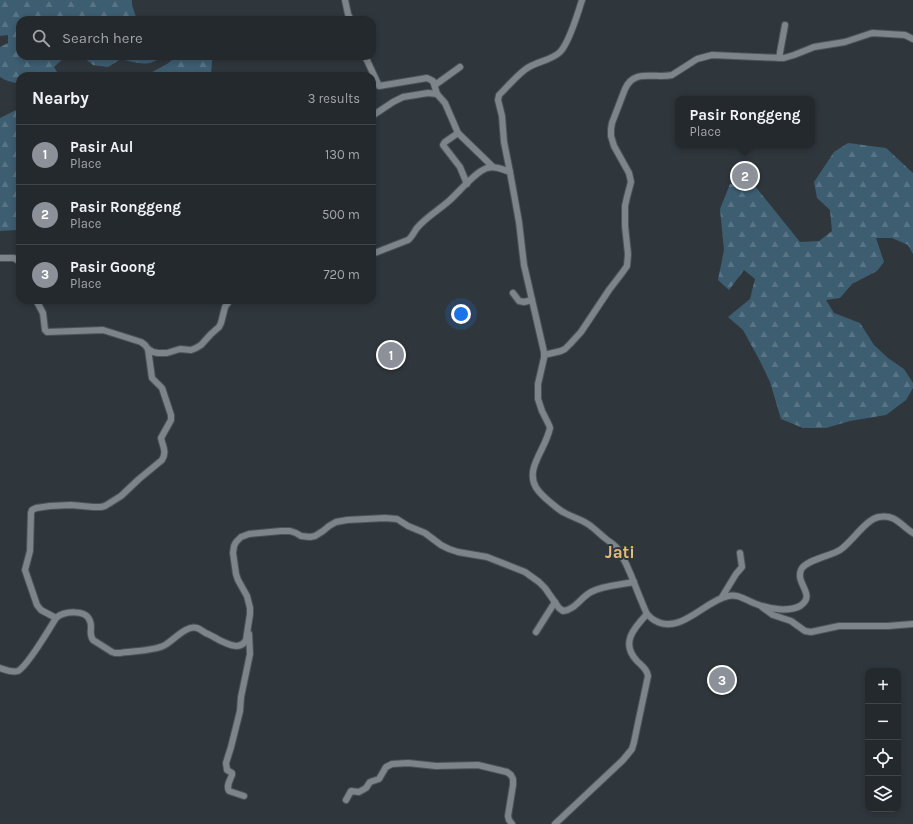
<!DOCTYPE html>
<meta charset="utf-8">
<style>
body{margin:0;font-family:Karla,sans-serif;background:#2c3135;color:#f1f3f6}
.controls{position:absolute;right:12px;bottom:12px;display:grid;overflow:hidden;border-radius:8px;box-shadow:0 2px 6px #0003}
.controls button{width:36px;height:36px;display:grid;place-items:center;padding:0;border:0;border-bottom:1px solid #414549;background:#24292d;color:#f1f3f6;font:20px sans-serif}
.you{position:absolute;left:461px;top:314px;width:14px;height:14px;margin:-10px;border:3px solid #fff;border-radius:50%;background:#1a73e8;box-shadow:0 0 0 6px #1a73e833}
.badge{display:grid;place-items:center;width:26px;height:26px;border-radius:50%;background:#8c9099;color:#fff;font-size:13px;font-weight:700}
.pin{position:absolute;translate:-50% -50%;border:2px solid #fff;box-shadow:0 1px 4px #0006}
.popup{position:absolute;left:675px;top:96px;width:140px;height:52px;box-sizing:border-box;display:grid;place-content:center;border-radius:8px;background:#24292d;filter:drop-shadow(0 1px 3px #0005);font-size:13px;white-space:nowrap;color:#a3a6aa}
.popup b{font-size:15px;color:#f1f3f6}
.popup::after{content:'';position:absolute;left:50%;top:100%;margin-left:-8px;border:8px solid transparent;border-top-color:#24292d}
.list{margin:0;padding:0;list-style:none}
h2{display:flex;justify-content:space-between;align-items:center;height:52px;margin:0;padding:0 16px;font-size:17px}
h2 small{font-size:13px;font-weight:400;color:#a3a6aa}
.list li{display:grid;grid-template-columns:26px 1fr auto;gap:12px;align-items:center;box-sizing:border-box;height:60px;padding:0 16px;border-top:1px solid #414549}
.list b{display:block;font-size:15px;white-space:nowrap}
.list p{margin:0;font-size:13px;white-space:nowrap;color:#a3a6aa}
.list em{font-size:13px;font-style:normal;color:#a3a6aa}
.icon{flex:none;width:22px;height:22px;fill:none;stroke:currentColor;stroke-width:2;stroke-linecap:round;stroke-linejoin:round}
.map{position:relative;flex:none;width:913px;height:824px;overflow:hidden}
.search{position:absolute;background:#24292d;box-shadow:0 2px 6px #0003;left:16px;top:16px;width:360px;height:44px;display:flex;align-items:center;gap:10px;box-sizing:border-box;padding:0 14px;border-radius:12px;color:#a3a6aa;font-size:15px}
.panel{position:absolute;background:#24292d;box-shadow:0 2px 6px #0003;left:16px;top:72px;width:360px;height:232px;border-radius:12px}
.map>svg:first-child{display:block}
</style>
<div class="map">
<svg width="913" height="824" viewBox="0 0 913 824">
<defs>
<pattern id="forest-firs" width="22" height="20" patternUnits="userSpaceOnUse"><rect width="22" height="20" fill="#3d5d71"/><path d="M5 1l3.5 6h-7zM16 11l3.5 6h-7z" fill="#587485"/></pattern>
</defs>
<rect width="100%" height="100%" fill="#30373c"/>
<g fill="url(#forest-firs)">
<path d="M0,0H132V5L137,20H20V56H66L54,67L57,72L50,76H20V83C13,83 6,81 0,77V47L8,43V35L0,36Z"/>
<path d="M84,56H162C150,68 136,63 121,59L108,67L93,65L83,57Z"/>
<polygon points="177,56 214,56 212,61 211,75 209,76 145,76 167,64"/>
<polygon points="20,108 20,231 17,230 0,231 0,118"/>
<polygon points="848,143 886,148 913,173 913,254 908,245 892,238 876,238 884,262 877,271 852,284 840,298 826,300 834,313 860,323 874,345 888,358 904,369 913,383 913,388 906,400 886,415 850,421 826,428 803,428 781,419 770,382 760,361 743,330 728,317 750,299 755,279 744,270 729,290 718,280 724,250 720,209 730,184 755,186 800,242 819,241 832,231 830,210 817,198 814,182 834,152"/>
</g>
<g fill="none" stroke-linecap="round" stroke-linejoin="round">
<defs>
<g id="minor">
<polyline points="345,0 348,14 351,20"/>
<path d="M582,0C578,13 569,43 560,52C552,60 539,61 529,67C521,71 509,85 502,92L499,95L498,100L502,116L504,142L510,172L519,222L524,265L544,352V358L538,384V399L542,411L549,425L550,428C547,442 538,454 534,467C529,484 539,493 551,503C555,506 560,511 565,513C574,518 584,520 592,527C597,531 601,535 606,539C611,543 616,545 619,551C629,566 634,584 641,600C643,605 645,610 647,614C649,616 652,619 654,620C680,636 704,601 728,596C739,593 748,602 759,605C770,609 789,612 800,606C817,595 795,584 801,570C805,560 831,556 840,550C852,542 866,519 879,517C896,514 901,526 913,533"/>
<polyline points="365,56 379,86 427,78 433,81 437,94"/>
<polyline points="779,58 785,25"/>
<polyline points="435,85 460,67"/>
<polyline points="372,116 393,102 403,97 428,93 437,94 445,103 458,133 445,142 443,145 460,167 467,184"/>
<polyline points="458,133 493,167"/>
<path d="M372,254L408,240C412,237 414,232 417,228C426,217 439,210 450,200C459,192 475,172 487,168C495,166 502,169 510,172"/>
<polyline points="0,258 14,258 20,262"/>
<polyline points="513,293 519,301 524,302 532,300"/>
<polyline points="36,300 43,313 45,330 47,332 103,330 141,342 145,345 148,349 153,352 158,353 167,353 180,349 191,350 196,348 201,345 211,334 219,327 221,323 225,307 230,300"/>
<path d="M544,355L561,351L565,349L570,344L581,332L609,290L622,273L627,266L628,254L625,226V206L627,197L631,182L629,173L614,146L611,136V129L612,123L625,89C634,68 655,79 672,75L697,59L712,55L756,57L784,58L794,55L814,47L845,42L872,33L905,35L913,39"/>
<polyline points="722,597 736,574 742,567 740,553"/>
<polyline points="762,607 773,615 791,621 805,631 811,632 839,626 888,626 913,624"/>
<path d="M56,618L41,610L37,605L25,570L30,551L31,513L32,510L36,508L50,506L71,505L93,507H101L105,506L121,496L139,479L162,460C167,452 163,447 161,438L171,420V415L162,388L152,378L148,349"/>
<polyline points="536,632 555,602"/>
<path d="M0,668C6,670 12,673 18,671C27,666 50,628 56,618C64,611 86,609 90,621C93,628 88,633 93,640L112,652L115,653H120C132,651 155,651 165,645C174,640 186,625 197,628C201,629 204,633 208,634C212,636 216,638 219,640C228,644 240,651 246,640L250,614V608L247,596L238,580L236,574L233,553L234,546L236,542L241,537L249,534L281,531H290L296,533L301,536L310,537L315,536L323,531L329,526L336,522L347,520L385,518L397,519L408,526L425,533L441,545L449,549L458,552L487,557L525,572L539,582L545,588L559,608L563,611C575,610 581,597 591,592C604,585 620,585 634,582"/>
<path d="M244,796L229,791C226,786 230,780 232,775V773L227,770L226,763L231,747L240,711L241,697L250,654L249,634"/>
<polyline points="346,800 351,791 359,792 366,788 370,782 379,779 386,767 392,764 408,763 436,766 478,765 507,772 511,775 513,779 513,785 508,816 509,820 512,824"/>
<path d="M555,824L623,760L632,749L634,742L648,676C647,669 642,666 637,661C620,643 634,628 647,614"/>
</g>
</defs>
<use href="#minor" stroke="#4e5358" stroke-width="8"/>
<use href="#minor" stroke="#7d858a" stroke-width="6"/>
</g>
<g text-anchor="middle" stroke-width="4" stroke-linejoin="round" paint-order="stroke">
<g font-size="17" font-weight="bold" fill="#e3bc75" stroke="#30373c">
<text x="620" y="558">Jati</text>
</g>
</g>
</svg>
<div class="controls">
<button>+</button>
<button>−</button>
<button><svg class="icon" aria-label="locate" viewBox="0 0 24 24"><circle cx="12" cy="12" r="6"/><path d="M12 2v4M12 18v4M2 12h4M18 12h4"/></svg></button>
<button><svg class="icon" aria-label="layers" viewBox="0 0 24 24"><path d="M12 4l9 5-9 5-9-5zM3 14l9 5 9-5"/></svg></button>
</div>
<div class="you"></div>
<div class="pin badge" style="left:391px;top:355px">1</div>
<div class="pin badge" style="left:745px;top:176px">2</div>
<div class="popup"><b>Pasir Ronggeng</b>Place</div>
<div class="pin badge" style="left:722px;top:680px">3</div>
<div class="search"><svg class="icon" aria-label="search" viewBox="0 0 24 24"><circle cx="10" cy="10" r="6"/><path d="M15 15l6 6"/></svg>Search here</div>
<section class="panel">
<h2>Nearby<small>3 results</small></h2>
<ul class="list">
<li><span class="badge">1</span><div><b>Pasir Aul</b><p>Place</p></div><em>130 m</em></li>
<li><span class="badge">2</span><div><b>Pasir Ronggeng</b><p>Place</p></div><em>500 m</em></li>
<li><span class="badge">3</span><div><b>Pasir Goong</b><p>Place</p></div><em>720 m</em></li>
</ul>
</section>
</div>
